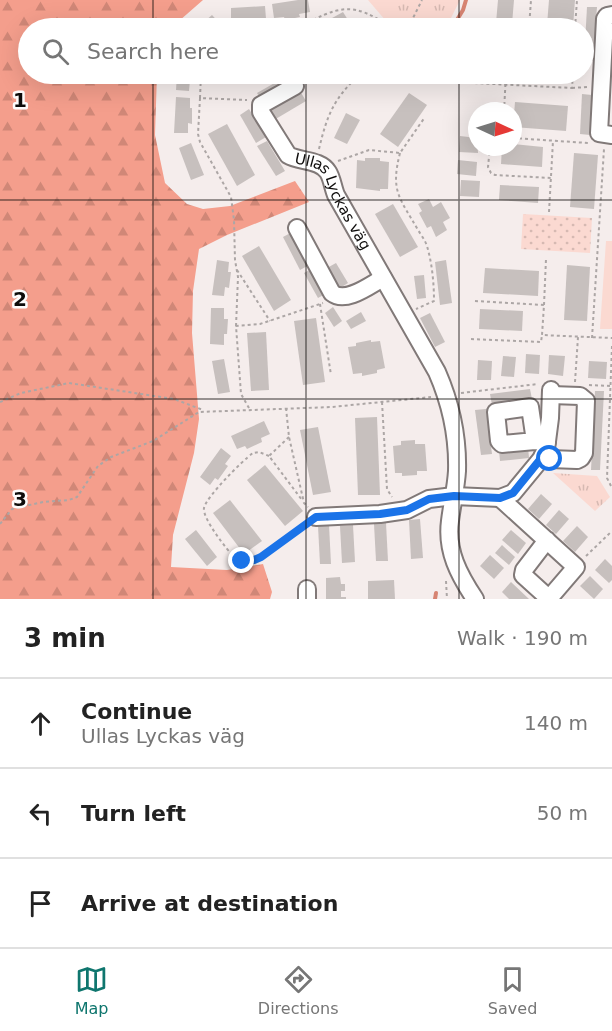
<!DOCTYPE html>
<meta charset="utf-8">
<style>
body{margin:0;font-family:"DejaVu Sans",sans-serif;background:#f6f6f6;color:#222}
.compass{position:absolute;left:468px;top:102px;width:54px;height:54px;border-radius:50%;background:#fff;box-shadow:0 6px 24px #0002;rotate:94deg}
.stop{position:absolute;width:18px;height:18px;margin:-14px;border:4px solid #1a73e8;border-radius:50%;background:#fff}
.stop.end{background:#1a73e8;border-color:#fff;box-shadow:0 2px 6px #0008}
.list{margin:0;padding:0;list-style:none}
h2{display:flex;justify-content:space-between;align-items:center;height:78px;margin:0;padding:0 24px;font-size:26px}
h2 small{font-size:20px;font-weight:400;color:#767676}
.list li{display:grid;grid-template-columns:39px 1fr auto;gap:18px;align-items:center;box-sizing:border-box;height:90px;padding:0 24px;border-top:2px solid #e0e0e0}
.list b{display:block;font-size:22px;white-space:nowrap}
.list p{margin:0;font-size:20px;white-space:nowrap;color:#767676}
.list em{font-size:20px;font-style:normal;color:#767676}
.icon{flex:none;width:33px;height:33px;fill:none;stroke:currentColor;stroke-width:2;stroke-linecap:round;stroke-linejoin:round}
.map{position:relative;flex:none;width:612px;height:599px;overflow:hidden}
.search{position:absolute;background:#fff;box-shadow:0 6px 24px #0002;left:18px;right:18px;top:18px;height:66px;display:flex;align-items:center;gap:15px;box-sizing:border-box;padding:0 21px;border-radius:33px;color:#767676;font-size:22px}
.sheet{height:348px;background:#fff}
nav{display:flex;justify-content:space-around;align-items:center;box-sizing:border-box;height:84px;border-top:2px solid #e0e0e0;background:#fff;font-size:16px;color:#767676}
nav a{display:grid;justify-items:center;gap:3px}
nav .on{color:#0f766e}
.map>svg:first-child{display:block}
</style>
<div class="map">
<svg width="612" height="599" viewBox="0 0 612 599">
<defs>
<pattern id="grass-tufts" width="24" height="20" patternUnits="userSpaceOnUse" patternTransform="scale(1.5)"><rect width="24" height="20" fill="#fbd9d1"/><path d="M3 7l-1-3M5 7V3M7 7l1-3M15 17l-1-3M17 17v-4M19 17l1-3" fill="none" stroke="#d6b9b2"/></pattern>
<pattern id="forest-firs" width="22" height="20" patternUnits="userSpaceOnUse" patternTransform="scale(1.5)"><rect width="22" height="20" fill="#f49e8c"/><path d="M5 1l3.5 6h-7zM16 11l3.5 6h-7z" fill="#d08777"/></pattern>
<pattern id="park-dots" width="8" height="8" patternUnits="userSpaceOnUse" patternTransform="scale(1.5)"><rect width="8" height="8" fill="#fbd9d1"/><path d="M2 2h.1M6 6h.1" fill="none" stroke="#d6b9b2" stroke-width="1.8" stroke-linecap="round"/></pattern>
</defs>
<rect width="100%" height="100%" fill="#f5edec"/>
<g fill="url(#grass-tufts)">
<polygon points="368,0 460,0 446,28 392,28"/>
<polygon points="553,473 597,476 610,497 595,511"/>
</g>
<polygon fill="url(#forest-firs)" points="0,0 203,0 171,28 28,28 28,74 157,74 155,135 165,183 187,204 203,209 230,206 295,181 309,202 227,235 199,249 193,291 192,333 199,419 194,453 173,535 171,567 227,570 263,564 272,592 270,599 0,599"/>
<polygon fill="url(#park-dots)" points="523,214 592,218 590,253 521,249"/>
<polygon fill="#fbd9d1" points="606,241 612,241 612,329 600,329"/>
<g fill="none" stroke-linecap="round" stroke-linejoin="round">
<g stroke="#d78472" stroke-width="4">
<polyline points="452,28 463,10 466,0"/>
<polyline points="435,599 436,593"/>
</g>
</g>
<g fill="#c7c0be">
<polygon points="298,0 308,0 310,12 299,14 300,17 285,20 284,17 274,18 272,4"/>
<polygon points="498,0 514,0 512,24 496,23"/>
<polygon points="549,0 575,0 573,27 547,25"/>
<polygon points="265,6 266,19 231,22 231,8"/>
<polygon points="587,7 597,7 593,61 584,61"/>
<polygon points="343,12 353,28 314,28"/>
<polygon points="212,15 222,26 220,28 197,28"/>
<polygon points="177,74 194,74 194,80 190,80 189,91 176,90"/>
<polygon points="222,74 246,74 228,83"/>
<polygon points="515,74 569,74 569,80 515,76"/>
<polygon points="285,77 290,85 262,101 257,93"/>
<polygon points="300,91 306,101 274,120 268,110"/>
<polygon points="409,93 427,105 398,147 380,134"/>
<polygon points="582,94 592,95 590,135 580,134"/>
<polygon points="176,97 190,98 190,108 192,108 192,124 188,123 188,133 174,133"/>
<polygon points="515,102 568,106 566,131 513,127"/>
<polygon points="249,109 266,137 256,143 240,115"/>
<polygon points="346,113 360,120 347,144 334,138"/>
<polygon points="227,124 255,175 237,186 208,134"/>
<polygon points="460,136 477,138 478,153 459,152"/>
<polygon points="267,141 285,171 276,176 257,146"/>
<polygon points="191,143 204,175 191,180 179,148"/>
<polygon points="513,144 543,147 542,167 501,164 502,147 513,147"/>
<polygon points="574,153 598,155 594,209 570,207"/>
<polygon points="365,158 380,158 380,161 389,162 388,189 380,189 380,191 356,188 357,160 365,161"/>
<polygon points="458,160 477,162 476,176 457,174"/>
<polygon points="461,180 480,181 479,197 460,196"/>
<polygon points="500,185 539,187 538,203 499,200"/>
<polygon points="429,199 433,207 441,202 450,218 443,222 447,230 436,237 431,226 427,228 419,213 422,211 418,204"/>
<polygon points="393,204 418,247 400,257 375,214"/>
<polygon points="294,231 311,264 300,270 283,237"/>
<polygon points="259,246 291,300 274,311 242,256"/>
<polygon points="217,260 229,262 228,272 231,272 229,288 225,287 224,296 212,295"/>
<polygon points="446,260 452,303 440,305 435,262"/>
<polygon points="336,263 348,283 340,288 327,268"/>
<polygon points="567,265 590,267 587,321 564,320"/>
<polygon points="313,268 327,293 318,298 304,273"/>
<polygon points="485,268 539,271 538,296 483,293"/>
<polygon points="424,275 426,298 417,299 414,276"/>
<polygon points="333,307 342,321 334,327 325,313"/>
<polygon points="211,308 224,308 224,319 228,319 227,334 224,334 224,345 210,344"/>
<polygon points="480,309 523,311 522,331 479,329"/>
<polygon points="361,312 366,321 351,329 346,321"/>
<polygon points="430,313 445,342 435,347 420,318"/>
<polygon points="316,318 325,382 303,385 294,321"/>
<polygon points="266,332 269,390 251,391 247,333"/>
<polygon points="371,340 371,342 380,341 385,368 377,370 377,373 362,376 362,373 353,374 348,347 356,346 356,343"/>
<polygon points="526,354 540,355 539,374 525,373"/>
<polygon points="549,355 565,356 563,376 548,374"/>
<polygon points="503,356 516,357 514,377 501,376"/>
<polygon points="224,359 230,392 218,394 212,361"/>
<polygon points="478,360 492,361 491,380 477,380"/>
<polygon points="589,361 607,362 606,379 588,378"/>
<polygon points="530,389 532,399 492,405 490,394"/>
<polygon points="595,391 604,391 600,470 591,470"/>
<polygon points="486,409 492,454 481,455 475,410"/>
<polygon points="377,417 380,495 358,495 355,418"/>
<polygon points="264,421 270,434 261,438 262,442 247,449 245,446 237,449 231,436"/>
<polygon points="318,427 331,492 313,495 300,430"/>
<polygon points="415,440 415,444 425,444 427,471 417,471 417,475 402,476 402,473 395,473 393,446 401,445 401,441"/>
<polygon points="528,447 529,458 500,461 499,450"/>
<polygon points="221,448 231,456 225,464 228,466 218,480 215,478 210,485 200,477"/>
<polygon points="265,465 303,511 285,526 247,480"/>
<polygon points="541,494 552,504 539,519 528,509"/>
<polygon points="230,500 262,541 244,554 213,513"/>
<polygon points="559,510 569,519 556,534 546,525"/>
<polygon points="420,519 423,558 411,559 409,520"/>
<polygon points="386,523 388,561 376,561 374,524"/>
<polygon points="329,525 331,564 320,564 318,526"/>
<polygon points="353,525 355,562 342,563 340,526"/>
<polygon points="577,526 588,537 575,552 563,541"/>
<polygon points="196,530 217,557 207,566 185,539"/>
<polygon points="511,530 526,543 518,554 502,540"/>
<polygon points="502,545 515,557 509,565 495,553"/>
<polygon points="490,555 504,568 494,579 480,566"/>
<polygon points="605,559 612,566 612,580 609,583 595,570"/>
<polygon points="590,576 603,589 594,599 580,586"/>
<polygon points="340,577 341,584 345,584 345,591 341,591 341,597 346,597 346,599 326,599 326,578"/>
<polygon points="394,580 395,599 368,599 368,581"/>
<polygon points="511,582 529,599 509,599 502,592"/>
</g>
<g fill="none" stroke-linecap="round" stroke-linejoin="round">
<defs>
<g id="minor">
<polyline points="612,15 607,16 605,19 599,133 612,135"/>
<path id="s1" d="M295,86L261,105V112L288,155C299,162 320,159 328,172C332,178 333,188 336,195L437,372C451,404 458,435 457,471C456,488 452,504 450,521C446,551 459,575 475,599"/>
<path d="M297,228L332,293C346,304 370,285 383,278"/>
<polyline points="535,441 530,407 496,412 499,441 502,444 535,441 547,442"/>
<polyline points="543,456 550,459 577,460 581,458 584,453 586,401 580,396 551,395"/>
<polyline points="500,498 576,567 552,595 545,595 523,575 524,570 547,540"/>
<polyline points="316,517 380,514 407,510 429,499 454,496 500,498 513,493 541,459 546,449 550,418 551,390"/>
<polyline points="307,589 307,599"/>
</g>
</defs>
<use href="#minor" stroke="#817978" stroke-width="20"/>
<g stroke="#aca6a5" stroke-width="2" stroke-dasharray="3 3" stroke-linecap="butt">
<path d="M297,28C340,6 351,0 392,28"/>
<polyline points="408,28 422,0"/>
<polyline points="529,28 531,0"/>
<polyline points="575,28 577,0"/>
<polyline points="434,74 454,82 572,88 573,74"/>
<polyline points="572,88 587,87"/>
<polyline points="200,98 201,74"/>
<polyline points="504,111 506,74"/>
<polyline points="513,138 588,143"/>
<polyline points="490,147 488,167 491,173 495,175 551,178"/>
<path d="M319,149C327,115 334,98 360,74"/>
<path d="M400,153C390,192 400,198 418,230C421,235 425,240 427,246C432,263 434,283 434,301L416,309"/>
<polyline points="338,161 369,150 400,153 425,117"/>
<polyline points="549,212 553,141"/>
<polyline points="237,270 270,321"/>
<polyline points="475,301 544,305 542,335 612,338"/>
<polyline points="320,304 331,375"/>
<polyline points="544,305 546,259"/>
<polyline points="236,326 238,277 235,260 234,220 231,197 200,142 198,134 200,98 247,100"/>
<polyline points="592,338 604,149"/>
<polyline points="471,339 541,342 542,335"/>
<polyline points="612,346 607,478 612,488"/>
<polyline points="575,382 578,337"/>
<polyline points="589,385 612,386"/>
<polyline points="461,393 538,384"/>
<polyline points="0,402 21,393 69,383 174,399 203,410"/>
<polyline points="382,402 387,489 392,497"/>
<polyline points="249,408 241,394 236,326 260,324 323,303"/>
<polyline points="286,408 289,437 304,503 308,507"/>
<polyline points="289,437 269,456 302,500"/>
<path d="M269,456L259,452L253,453C243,460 206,497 204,508C202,518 227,550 235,558C240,562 247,562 252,561C272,555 289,536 305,524"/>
<polyline points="0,524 12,509 43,502 69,500 77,497 98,466 111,457 153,441 199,412 332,407 431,397"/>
<polyline points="586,556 612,531"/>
<polyline points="446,581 447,599"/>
</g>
<use href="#minor" stroke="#fff" stroke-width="16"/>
</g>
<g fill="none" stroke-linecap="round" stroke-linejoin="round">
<polyline stroke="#1a73e8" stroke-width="8" points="242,561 254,560 261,557 316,517 380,514 407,510 429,499 454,496 500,498 513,493 543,456 550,459"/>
</g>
<path fill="none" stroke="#0e0c0b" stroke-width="1.5" stroke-opacity="0.55" d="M153,0V28M306,0V28M459,0V28M153,74V599M306,74V599M459,74V599M0,200H612M0,399H612"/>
<g text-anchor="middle" stroke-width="5" stroke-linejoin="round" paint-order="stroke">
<g font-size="15" fill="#0e0c0b" stroke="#fefcfc">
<text dy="5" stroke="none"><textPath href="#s1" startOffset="166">Ullas Lyckas väg</textPath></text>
</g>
</g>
<g font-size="20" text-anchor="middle" font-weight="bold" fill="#0e0c0b" stroke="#fefcfc" stroke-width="5" stroke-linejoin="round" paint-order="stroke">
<text x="20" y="107">1</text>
<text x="20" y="306">2</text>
<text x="20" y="506">3</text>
</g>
</svg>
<svg class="compass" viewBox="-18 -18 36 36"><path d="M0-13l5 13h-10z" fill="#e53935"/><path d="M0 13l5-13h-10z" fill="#767676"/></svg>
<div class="stop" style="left:550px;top:459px"></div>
<div class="stop end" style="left:242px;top:561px"></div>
<div class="search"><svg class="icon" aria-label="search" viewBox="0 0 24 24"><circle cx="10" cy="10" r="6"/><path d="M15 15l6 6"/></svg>Search here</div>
</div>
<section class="sheet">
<h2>3 min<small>Walk · 190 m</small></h2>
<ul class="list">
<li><svg class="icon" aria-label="ahead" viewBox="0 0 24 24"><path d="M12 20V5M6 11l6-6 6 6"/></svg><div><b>Continue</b><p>Ullas Lyckas väg</p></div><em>140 m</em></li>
<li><svg class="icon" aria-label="left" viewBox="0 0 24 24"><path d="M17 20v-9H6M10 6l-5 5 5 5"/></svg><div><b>Turn left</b></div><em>50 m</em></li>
<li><svg class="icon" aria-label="arrive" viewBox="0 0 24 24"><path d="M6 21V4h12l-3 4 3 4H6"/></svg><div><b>Arrive at destination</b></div></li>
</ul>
</section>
<nav>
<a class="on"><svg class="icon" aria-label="map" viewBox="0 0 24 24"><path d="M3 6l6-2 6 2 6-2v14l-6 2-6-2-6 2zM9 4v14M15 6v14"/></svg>Map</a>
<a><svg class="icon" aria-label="directions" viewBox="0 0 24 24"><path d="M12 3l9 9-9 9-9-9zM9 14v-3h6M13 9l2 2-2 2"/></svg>Directions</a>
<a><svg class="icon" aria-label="saved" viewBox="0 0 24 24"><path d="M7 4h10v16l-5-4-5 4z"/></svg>Saved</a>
</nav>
